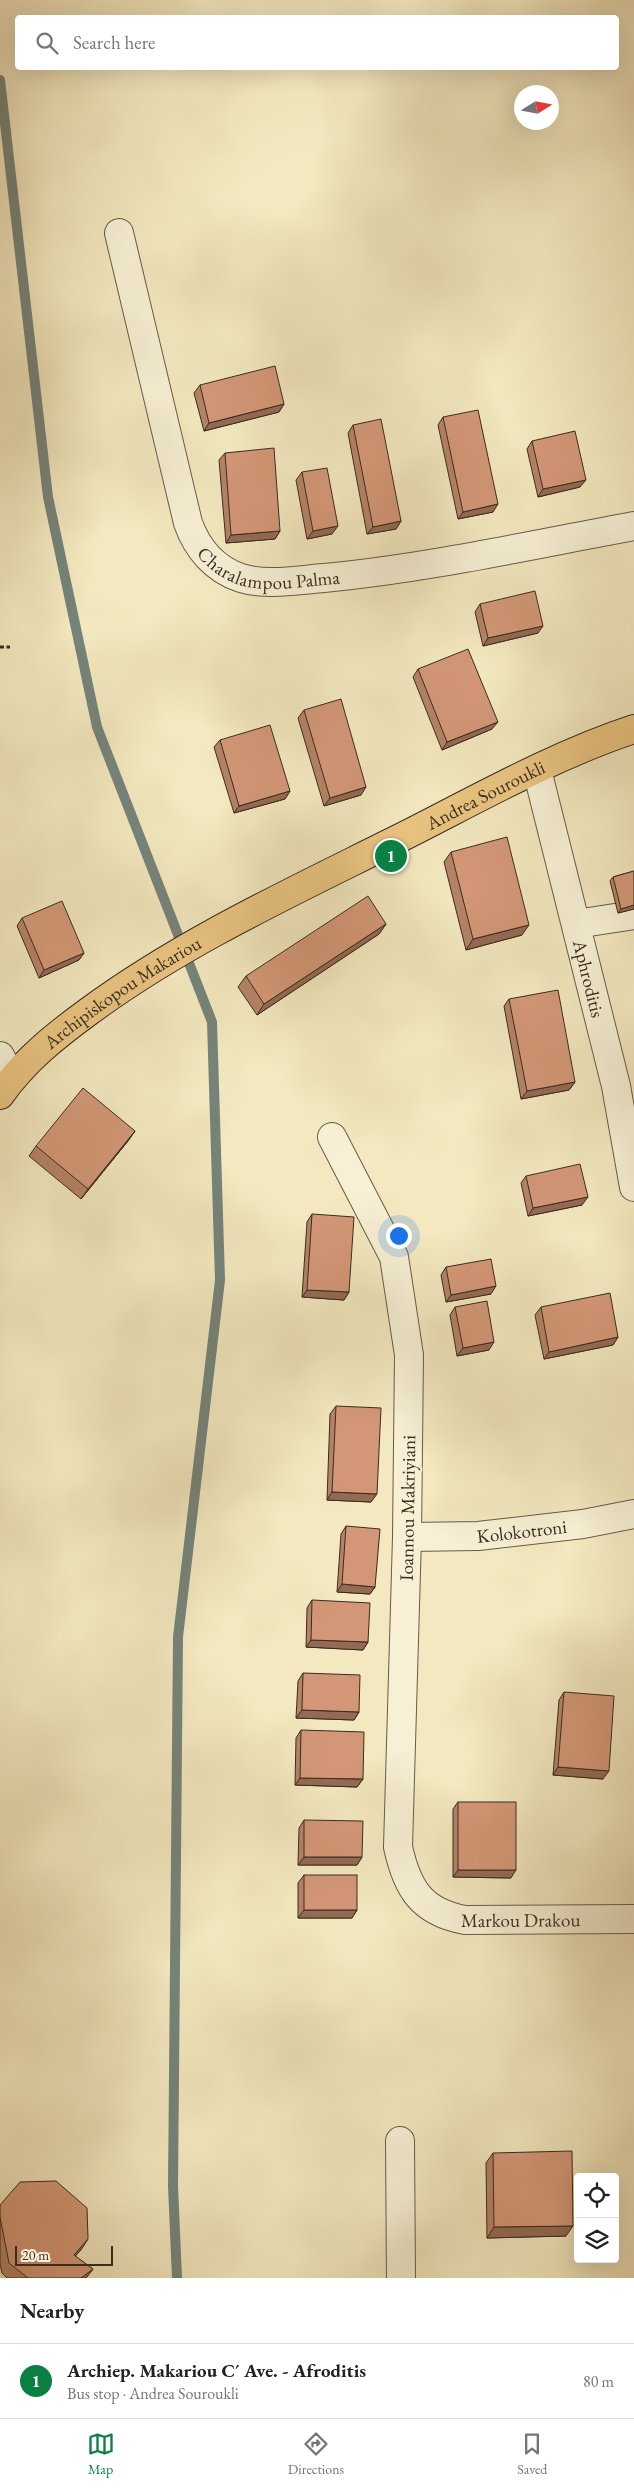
<!DOCTYPE html>
<meta charset="utf-8">
<style>
body{margin:0;font-family:"EB Garamond",serif;background:#f2f2f2;color:#202124}
.controls{position:absolute;right:15px;bottom:15px;display:grid;overflow:hidden;border-radius:5px;box-shadow:0 5px 20px #0002}
.controls button{width:45px;height:45px;display:grid;place-items:center;padding:0;border:0;border-bottom:1px solid #e0e0e0;background:#fff;color:#202124;font:25px sans-serif}
.compass{position:absolute;left:514px;top:85px;width:45px;height:45px;border-radius:50%;background:#fff;box-shadow:0 5px 20px #0002;rotate:79deg}
.scale{position:absolute;left:15px;bottom:12px;width:98px;box-sizing:border-box;padding-left:5px;border:2px solid #392c20;border-top:0;font-size:14px;line-height:18px;white-space:nowrap;color:#392c20;-webkit-text-stroke:4px #f7f0d5;paint-order:stroke}
.you{position:absolute;left:398px;top:1235px;width:18px;height:18px;margin:-12px;border:4px solid #fff;border-radius:50%;background:#1a73e8;box-shadow:0 0 0 8px #1a73e833}
.badge{display:grid;place-items:center;width:32px;height:32px;border-radius:50%;background:#0b8043;color:#fff;font-size:16px;font-weight:700}
.pin{position:absolute;translate:-50% -50%;border:2px solid #fff;box-shadow:0 1px 5px #0006}
.list{margin:0;padding:0;list-style:none}
h2{display:flex;justify-content:space-between;align-items:center;height:65px;margin:0;padding:0 20px;font-size:21px}
h2 small{font-size:16px;font-weight:400;color:#757577}
.list li{display:grid;grid-template-columns:32px 1fr auto;gap:15px;align-items:center;box-sizing:border-box;height:75px;padding:0 20px;border-top:1px solid #e0e0e0}
.list b{display:block;font-size:19px;white-space:nowrap}
.list p{margin:0;font-size:16px;white-space:nowrap;color:#757577}
.list em{font-size:16px;font-style:normal;color:#757577}
.icon{flex:none;width:28px;height:28px;fill:none;stroke:currentColor;stroke-width:2;stroke-linecap:round;stroke-linejoin:round}
.map{position:relative;flex:none;width:634px;height:2278px;overflow:hidden}
.search{position:absolute;background:#fff;box-shadow:0 5px 20px #0002;left:15px;right:15px;top:15px;height:55px;display:flex;align-items:center;gap:12px;box-sizing:border-box;padding:0 18px;border-radius:5px;color:#757577;font-size:19px}
.sheet{height:140px;background:#fff}
nav{display:flex;justify-content:space-around;align-items:center;box-sizing:border-box;height:70px;border-top:1px solid #e0e0e0;background:#fff;font-size:14px;color:#757577}
nav a{display:grid;justify-items:center;gap:2px}
nav .on{color:#0b8043}
.map>svg:first-child{display:block}
</style>
<div class="map">
<svg width="634" height="2278" viewBox="0 0 634 2278">
<rect width="100%" height="100%" fill="#f3e8bf"/>
<filter id="stains"><feTurbulence type="fractalNoise" baseFrequency=".004" numOctaves="4"/><feColorMatrix values="0 0 0 0 .2 0 0 0 0 .09 0 0 0 0 .02 0 0 0 .5 -.17"/></filter>
<radialGradient id="worn" r=".72"><stop offset=".6" stop-color="#630" stop-opacity="0"/><stop offset="1" stop-color="#630" stop-opacity=".3"/></radialGradient>
<g fill="none" stroke-linecap="round" stroke-linejoin="round">
<polyline stroke="#75847b" stroke-width="10" points="0,80 48,497 97,727 212,1022 220,1280 178,1637 173,2186 177,2278"/>
<defs>
<g id="minor">
<path id="s1" d="M119,233L188,523C197,548 214,569 241,578C266,586 298,580 324,578C428,568 531,545 634,526"/>
<path id="s2" d="M537,770L616,1086L634,1187"/>
<polyline points="576,924 634,915"/>
<polyline points="0,1056 12,1078"/>
<path id="s3" d="M332,1137L394,1257L409,1355L407,1537L398,1847C407,1888 421,1912 465,1920L634,1919"/>
<path id="s4" d="M407,1537L478,1536L583,1524L634,1514"/>
<polyline points="400,2141 401,2278"/>
</g>
<g id="major">
<path id="s5" d="M0,1095C24,1061 55,1036 88,1012C183,942 292,892 398,839C474,801 552,756 634,729"/>
</g>
</defs>
<use href="#minor" stroke="#685b48" stroke-width="30"/>
<use href="#major" stroke="#392c20" stroke-width="30"/>
<polyline stroke="#392c20" stroke-width="3" stroke-dasharray="4 2.5" stroke-linecap="butt" points="0,647 10,647"/>
<use href="#minor" stroke="#f7f0d5" stroke-width="28"/>
<use href="#major" stroke="#eac480" stroke-width="28"/>
</g>
<g fill="#b58266" stroke="#392c20">
<polygon points="200,385 284,404 279,412 204,431 194,393"/>
<polygon points="443,417 493,512 458,519 438,425"/>
<polygon points="353,425 401,521 396,529 367,534 348,433"/>
<polygon points="532,441 580,487 538,497 527,449"/>
<polygon points="225,453 280,531 275,539 226,543 219,460"/>
<polygon points="302,472 332,534 307,539 296,480"/>
<polygon points="480,604 538,633 483,646 475,612"/>
<polygon points="418,669 492,729 442,750 413,677"/>
<polygon points="304,710 361,795 324,806 298,718"/>
<polygon points="220,740 290,791 285,799 234,813 214,747"/>
<polygon points="451,852 522,935 466,950 444,862"/>
<polygon points="634,871 634,909 618,913 610,881 613,877"/>
<polygon points="22,918 84,953 79,960 39,978 17,926"/>
<polygon points="386,924 379,934 257,1015 238,987 246,976"/>
<polygon points="509,999 575,1082 569,1090 521,1099 504,1006"/>
<polygon points="135,1131 128,1141 81,1199 29,1156 36,1146"/>
<polygon points="526,1176 582,1205 528,1216 521,1183"/>
<polygon points="312,1214 349,1292 344,1300 302,1297 307,1222"/>
<polygon points="446,1267 491,1294 446,1302 441,1275"/>
<polygon points="455,1307 489,1350 457,1356 450,1315"/>
<polygon points="541,1307 618,1337 613,1345 544,1359 535,1315"/>
<polygon points="336,1406 371,1502 327,1500 330,1414"/>
<polygon points="346,1526 375,1587 370,1594 337,1592 341,1534"/>
<polygon points="312,1600 368,1642 363,1650 306,1647 307,1608"/>
<polygon points="303,1673 359,1712 354,1720 296,1718 298,1681"/>
<polygon points="564,1692 603,1779 553,1775 559,1700"/>
<polygon points="301,1730 363,1779 357,1787 295,1785 296,1738"/>
<polygon points="458,1802 511,1878 453,1877 453,1809"/>
<polygon points="304,1820 362,1857 357,1865 298,1865 299,1828"/>
<polygon points="304,1875 357,1910 352,1918 298,1918 298,1883"/>
<polygon points="493,2153 566,2236 487,2238 486,2163"/>
<polygon points="0,2205 81,2250 75,2256 93,2269 86,2278 7,2278 2,2273 0,2264"/>
</g>
<g fill="#946a53" stroke="#392c20">
<polygon points="284,404 279,412 204,431 209,423"/>
<polygon points="586,480 580,487 538,497 543,489"/>
<polygon points="498,504 493,512 458,519 463,512"/>
<polygon points="401,521 396,529 367,534 373,527"/>
<polygon points="338,526 332,534 307,539 313,531"/>
<polygon points="280,531 275,539 226,543 231,535"/>
<polygon points="543,626 538,633 483,646 488,638"/>
<polygon points="498,722 492,729 442,750 447,742"/>
<polygon points="366,787 361,795 324,806 330,798"/>
<polygon points="290,791 285,799 234,813 239,806"/>
<polygon points="634,905 634,909 618,913 621,909"/>
<polygon points="386,924 379,934 257,1015 264,1004"/>
<polygon points="529,925 522,935 466,950 473,939"/>
<polygon points="84,953 79,960 39,978 44,970"/>
<polygon points="575,1082 569,1090 521,1099 527,1091"/>
<polygon points="135,1131 128,1141 81,1199 88,1189"/>
<polygon points="588,1197 582,1205 528,1216 533,1208"/>
<polygon points="496,1286 491,1294 446,1302 451,1295"/>
<polygon points="307,1290 349,1292 344,1300 302,1297"/>
<polygon points="618,1337 613,1345 544,1359 549,1352"/>
<polygon points="494,1342 489,1350 457,1356 463,1348"/>
<polygon points="332,1492 377,1494 371,1502 327,1500"/>
<polygon points="342,1584 375,1587 370,1594 337,1592"/>
<polygon points="311,1640 368,1642 363,1650 306,1647"/>
<polygon points="302,1710 359,1712 354,1720 296,1718"/>
<polygon points="558,1767 609,1771 603,1779 553,1775"/>
<polygon points="300,1778 363,1779 357,1787 295,1785"/>
<polygon points="304,1857 362,1857 357,1865 298,1865"/>
<polygon points="458,1870 516,1870 511,1878 453,1877"/>
<polygon points="304,1910 357,1910 352,1918 298,1918"/>
<polygon points="573,2226 566,2236 487,2238 494,2227"/>
<polygon points="88,2239 81,2250 67,2265 74,2255"/>
<polygon points="93,2269 86,2278 81,2278"/>
</g>
<g fill="#d39777" stroke="#392c20">
<polygon points="275,366 284,404 209,423 200,385"/>
<polygon points="478,410 498,504 463,512 443,417"/>
<polygon points="381,419 401,521 373,527 353,425"/>
<polygon points="575,431 586,480 543,489 532,441"/>
<polygon points="274,448 280,531 231,535 225,453"/>
<polygon points="327,468 338,526 313,531 302,472"/>
<polygon points="535,591 543,626 488,638 480,604"/>
<polygon points="468,649 498,722 447,742 418,669"/>
<polygon points="341,699 366,787 330,798 304,710"/>
<polygon points="270,725 290,791 239,806 220,740"/>
<polygon points="507,837 529,925 473,939 451,852"/>
<polygon points="634,871 634,905 621,909 613,877"/>
<polygon points="368,896 386,924 264,1004 246,976"/>
<polygon points="62,901 84,953 44,970 22,918"/>
<polygon points="558,990 575,1082 527,1091 509,999"/>
<polygon points="83,1088 135,1131 88,1189 36,1146"/>
<polygon points="580,1164 588,1197 533,1208 526,1176"/>
<polygon points="312,1214 354,1217 349,1292 307,1290"/>
<polygon points="491,1259 496,1286 451,1295 446,1267"/>
<polygon points="610,1293 618,1337 549,1352 541,1307"/>
<polygon points="487,1301 494,1342 463,1348 455,1307"/>
<polygon points="336,1406 381,1408 377,1494 332,1492"/>
<polygon points="346,1526 380,1529 375,1587 342,1584"/>
<polygon points="312,1600 370,1603 368,1642 311,1640"/>
<polygon points="303,1673 360,1675 359,1712 302,1710"/>
<polygon points="564,1692 614,1696 609,1771 558,1767"/>
<polygon points="301,1730 364,1732 363,1779 300,1778"/>
<rect x="458" y="1802" width="58" height="68"/>
<polygon points="304,1820 363,1821 362,1857 304,1857"/>
<rect x="304" y="1875" width="53" height="35"/>
<polygon points="572,2151 573,2226 494,2227 493,2153"/>
<polygon points="56,2181 87,2208 88,2239 74,2255 93,2269 81,2278 28,2278 9,2263 0,2217 0,2205 20,2182"/>
</g>
<g text-anchor="middle" stroke-width="4.5" stroke-linejoin="round" paint-order="stroke">
<g font-size="19" fill="#392c20" stroke="#f7f0d5">
<text dy="7" stroke="none"><textPath href="#s1" startOffset="402">Charalampou Palma</textPath></text>
<text dy="7" stroke="none"><textPath href="#s5" startOffset="575">Andrea Souroukli</textPath></text>
<text dy="7" stroke="none"><textPath href="#s2" startOffset="215">Aphroditis</textPath></text>
<text dy="7" stroke="none"><textPath href="#s5" startOffset="161">Archipiskopou Makariou</textPath></text>
<text transform="translate(407 1508) rotate(-89)" y="7">Ioannou Makriyiani</text>
<text dy="7" stroke="none"><textPath href="#s4" startOffset="115">Kolokotroni</textPath></text>
<text dy="7" stroke="none"><textPath href="#s3" startOffset="889">Markou Drakou</textPath></text>
</g>
</g>
<rect width="100%" height="100%" filter="url(#stains)"/>
<rect width="100%" height="100%" fill="url(#worn)"/>
</svg>
<div class="controls">
<button><svg class="icon" aria-label="locate" viewBox="0 0 24 24"><circle cx="12" cy="12" r="6"/><path d="M12 2v4M12 18v4M2 12h4M18 12h4"/></svg></button>
<button><svg class="icon" aria-label="layers" viewBox="0 0 24 24"><path d="M12 4l9 5-9 5-9-5zM3 14l9 5 9-5"/></svg></button>
</div>
<svg class="compass" viewBox="-18 -18 36 36"><path d="M0-13l5 13h-10z" fill="#e53935"/><path d="M0 13l5-13h-10z" fill="#757577"/></svg>
<div class="scale">20 m</div>
<div class="you"></div>
<div class="pin badge" style="left:391px;top:856px">1</div>
<div class="search"><svg class="icon" aria-label="search" viewBox="0 0 24 24"><circle cx="10" cy="10" r="6"/><path d="M15 15l6 6"/></svg>Search here</div>
</div>
<section class="sheet">
<h2>Nearby<small></small></h2>
<ul class="list">
<li><span class="badge">1</span><div><b>Archiep. Makariou C´ Ave. - Afroditis</b><p>Bus stop · Andrea Souroukli</p></div><em>80 m</em></li>
</ul>
</section>
<nav>
<a class="on"><svg class="icon" aria-label="map" viewBox="0 0 24 24"><path d="M3 6l6-2 6 2 6-2v14l-6 2-6-2-6 2zM9 4v14M15 6v14"/></svg>Map</a>
<a><svg class="icon" aria-label="directions" viewBox="0 0 24 24"><path d="M12 3l9 9-9 9-9-9zM9 14v-3h6M13 9l2 2-2 2"/></svg>Directions</a>
<a><svg class="icon" aria-label="saved" viewBox="0 0 24 24"><path d="M7 4h10v16l-5-4-5 4z"/></svg>Saved</a>
</nav>
